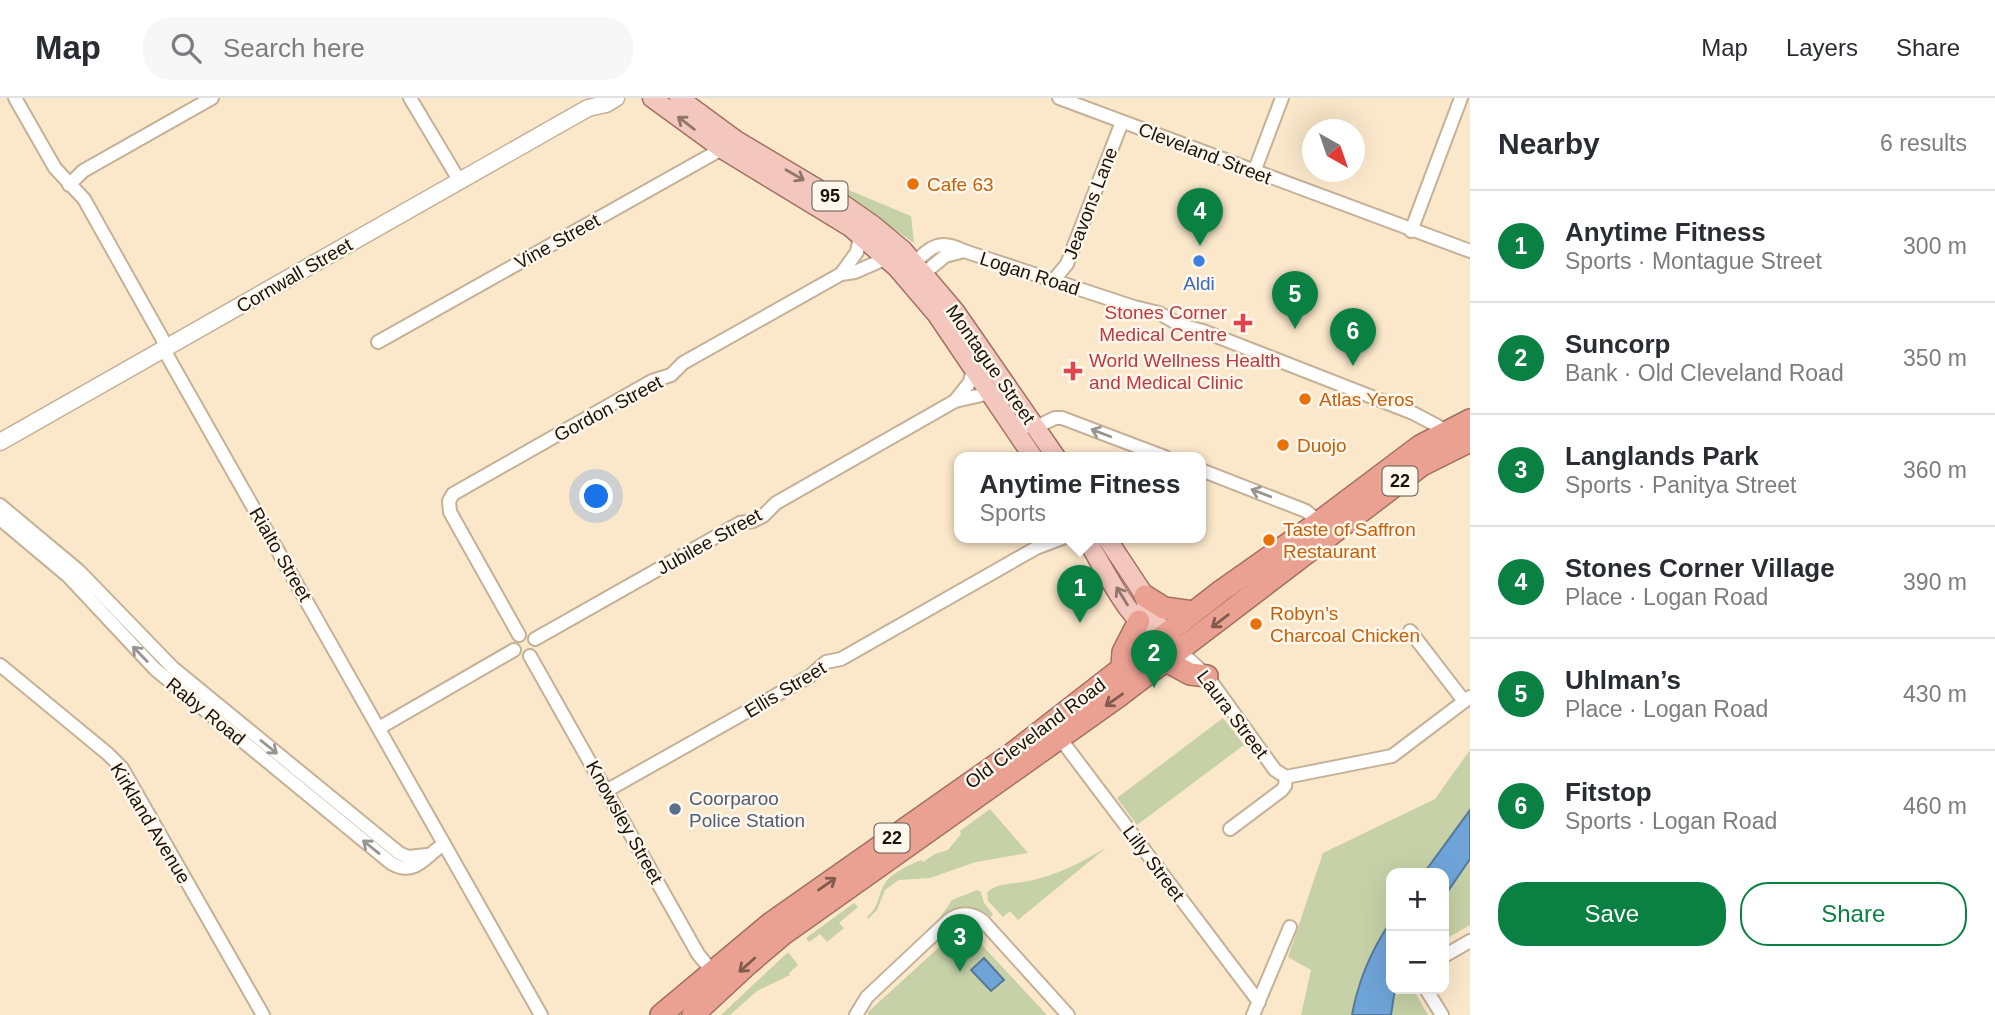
<!DOCTYPE html>
<meta charset="utf-8">
<style>
body{margin:0;font-family:Helvetica,sans-serif;background:#f7f7f7;color:#2b2b33}
.controls{position:absolute;right:21px;bottom:21px;display:grid;overflow:hidden;border-radius:14px;box-shadow:0 7px 28px #0002}
.controls button{width:63px;height:63px;display:grid;place-items:center;padding:0;border:0;border-bottom:2px solid #e1e1e2;background:#fff;color:#2b2b33;font:35px sans-serif}
.compass{position:absolute;left:1302px;top:21px;width:63px;height:63px;border-radius:50%;background:#fff;box-shadow:0 7px 28px #0002;rotate:140deg}
.you{position:absolute;left:597px;top:399px;width:24px;height:24px;margin:-18px;border:5px solid #fff;border-radius:50%;background:#1a73e8;box-shadow:0 0 0 10px #1a73e833}
.badge{display:grid;place-items:center;width:46px;height:46px;border-radius:50%;background:#0b8043;color:#fff;font-size:23px;font-weight:700}
.pin{position:absolute;translate:-50% -58px;filter:drop-shadow(0 2px 4px #0008)}
.pin::after{content:'';position:absolute;top:37px;width:24px;height:21px;background:inherit;clip-path:polygon(0 0,100% 0,50% 100%)}
.popup{position:absolute;left:954px;top:354px;width:252px;height:91px;box-sizing:border-box;display:grid;place-content:center;border-radius:14px;background:#fff;filter:drop-shadow(0 2px 5px #0005);font-size:23px;white-space:nowrap;color:#7c7c81}
.popup b{font-size:26px;color:#2b2b33}
.popup::after{content:'';position:absolute;left:50%;top:100%;margin-left:-14px;border:14px solid transparent;border-top-color:#fff}
.list{margin:0;padding:0;list-style:none}
h2{display:flex;justify-content:space-between;align-items:center;height:91px;margin:0;padding:0 28px;font-size:30px}
h2 small{font-size:23px;font-weight:400;color:#7c7c81}
.list li{display:grid;grid-template-columns:46px 1fr auto;gap:21px;align-items:center;box-sizing:border-box;height:112px;padding:0 28px;border-top:2px solid #e1e1e2}
.list b{display:block;font-size:26px;white-space:nowrap}
.list p{margin:0;font-size:23px;white-space:nowrap;color:#7c7c81}
.list em{font-size:23px;font-style:normal;color:#7c7c81}
.actions{display:flex;gap:14px;padding:21px 28px}
.actions a{flex:1;padding:16px 0;border:2px solid #0b8043;border-radius:28px;text-align:center;font-size:24px;color:#0b8043}
.actions .main{background:#0b8043;color:#fff}
.icon{flex:none;width:38px;height:38px;fill:none;stroke:currentColor;stroke-width:2;stroke-linecap:round;stroke-linejoin:round}
.map{position:relative;flex:none;width:1470px;height:917px;overflow:hidden}
header{display:flex;align-items:center;gap:42px;box-sizing:border-box;height:98px;padding:0 35px;background:#fff;border-bottom:2px solid #e1e1e2}
header strong{font-size:33px}
nav{display:flex;gap:38px;margin-inline-start:auto;font-size:24px}
.search{width:490px;height:63px;background:#f7f7f7;display:flex;align-items:center;gap:18px;box-sizing:border-box;padding:0 24px;border-radius:28px;color:#7c7c81;font-size:26px}
main{display:flex}
aside{flex:1;background:#fff}
.map>svg:first-child{display:block}
</style>
<header>
<strong>Map</strong>
<div class="search"><svg class="icon" aria-label="search" viewBox="0 0 24 24"><circle cx="10" cy="10" r="6"/><path d="M15 15l6 6"/></svg>Search here</div>
<nav><a>Map</a><a>Layers</a><a>Share</a></nav>
</header>
<main>
<div class="map">
<svg width="1470" height="917" viewBox="0 0 1470 917">
<rect width="100%" height="100%" fill="#fbe8cb"/>
<g fill="#c6d1a7">
<polygon points="834,86 911,118 914,145 834,89"/>
<polygon points="1223,620 1244,647 1137,727 1117,700"/>
<polygon points="1470,652 1470,712 1424,775 1391,775 1391,823 1381,838 1357,890 1352,917 1301,917 1311,872 1288,859 1323,755 1435,701"/>
<path d="M990,711L1028,755L976,764L930,780L899,782L885,792L877,812L868,821L867,819C878,810 877,801 883,789C889,775 908,768 921,762L923,764L935,756L948,752L961,736L960,733Z"/>
<path d="M1107,749L1018,822L1010,813L1003,819L988,803L987,795C995,784 1017,786 1029,783C1058,777 1082,764 1107,749Z"/>
<polygon points="1470,761 1470,827 1444,842 1444,799"/>
<path d="M977,792L981,794L984,805L993,816L991,819C973,804 951,806 937,824L952,802Z"/>
<polygon points="854,805 858,809 839,825 844,830 827,844 820,836 809,844 806,840"/>
<polygon points="966,830 1047,917 868,917 868,914 958,832"/>
<polygon points="788,854 798,867 789,875 790,877 757,893 730,917 721,917"/>
<polygon points="1395,891 1413,891 1428,917 1391,917"/>
</g>
<g fill="#6fa4d8" stroke="#56799a" stroke-width="2">
<polygon points="1470,712 1470,761 1444,799 1444,775 1424,775"/>
<path d="M1391,823V891H1395L1391,917H1352C1358,883 1372,851 1391,823Z"/>
<polygon points="984,860 1004,882 991,893 971,872"/>
</g>
<g fill="none" stroke-linecap="round" stroke-linejoin="round">
<defs>
<g id="street">
<polyline points="15,0 55,70 84,101 162,240 168,259 541,917"/>
<polyline points="410,0 459,82"/>
<polyline points="1059,0 1470,153"/>
<polyline points="1254,74 1282,0"/>
<polyline points="69,87 83,73 212,0"/>
<polyline points="1411,133 1461,0"/>
<path d="M909,170C929,151 937,139 964,153L1134,209L1159,215L1180,227L1203,233L1413,315L1449,334"/>
<polyline points="841,176 857,154 860,138"/>
<polyline points="917,181 945,158 964,153"/>
<polyline points="1053,183 1067,166 1122,24"/>
<polyline points="378,244 727,48"/>
<polyline points="955,303 970,284 973,270"/>
<polyline points="1011,327 1036,329 1055,320 1062,320 1165,359"/>
<polyline points="1201,372 1306,413 1319,424"/>
<polyline points="0,407 79,473 173,570 399,755 408,759 427,757"/>
<path d="M0,421L68,478L155,571L391,765C415,779 424,759 444,746"/>
<polyline points="1410,533 1464,603"/>
<polyline points="519,537 450,414 449,403 453,396 652,283 671,277 683,265 841,176 855,174 887,160"/>
<polyline points="535,541 740,425 753,423 763,418 776,405 955,303 990,295"/>
<polyline points="1180,553 1207,578 1275,672 1286,679"/>
<polyline points="530,558 698,856 716,878"/>
<polyline points="0,567 108,656 122,670 263,917"/>
<polyline points="379,630 514,552"/>
<polyline points="1056,635 1259,904"/>
<polyline points="606,693 810,578 826,564 841,561 1036,450 1065,439"/>
<polyline points="1230,731 1282,692 1285,688 1286,679 1392,658 1470,599"/>
<polyline points="1444,858 1470,843"/>
<polyline points="1426,891 1442,917"/>
<path d="M856,917L867,899L948,823C959,814 971,814 983,823L1068,917"/>
<polyline points="1253,917 1290,829"/>
</g>
<polyline id="secondary" points="0,344 588,10 606,6 616,0"/>
<g id="primary">
<polyline points="652,0 722,51 850,129 896,169 937,217 1033,359"/>
<polyline points="679,0 736,42 840,104 873,127 903,152 955,213 1056,359"/>
<path d="M1085,439C1108,476 1129,528 1170,548"/>
<polyline points="1106,439 1145,498 1147,513 1171,542"/>
</g>
<g id="highway">
<polyline points="1145,498 1164,510 1193,514"/>
<polyline points="1166,563 1190,576 1207,578"/>
<polyline points="1122,568 1123,554 1139,523"/>
<polyline points="661,917 771,825 1013,655 1221,493 1319,424 1420,348 1470,322"/>
<polyline points="693,917 748,866 782,837 1119,598 1422,367 1470,343"/>
</g>
</defs>
<use href="#street" stroke="#c4b196" stroke-width="16"/>
<use href="#secondary" stroke="#c4b196" stroke-width="19"/>
<use href="#primary" stroke="#a27062" stroke-width="21"/>
<use href="#highway" stroke="#a27062" stroke-width="24"/>
<use href="#street" stroke="#fff" stroke-width="12"/>
<use href="#secondary" stroke="#fff" stroke-width="16"/>
<use href="#primary" stroke="#f3c7be" stroke-width="18"/>
<use href="#highway" stroke="#eba192" stroke-width="21"/>
</g>
<defs><path id="oneway-shaft" d="M-6 0H5M1.5-3L5.5 0L1.5 3" fill="none" stroke-width="1.6" stroke-linecap="round" stroke-linejoin="round" transform="scale(1.75)"/></defs>
<g stroke="#92766d">
<use href="#oneway-shaft" transform="translate(686 25) rotate(-143)"/>
<use href="#oneway-shaft" transform="translate(795 77) rotate(30)"/>
<use href="#oneway-shaft" transform="translate(1122 498) rotate(-122)"/>
</g>
<g stroke="#989591">
<use href="#oneway-shaft" transform="translate(1101 335) rotate(-159)"/>
<use href="#oneway-shaft" transform="translate(1261 395) rotate(-159)"/>
<use href="#oneway-shaft" transform="translate(140 556) rotate(-134)"/>
<use href="#oneway-shaft" transform="translate(269 649) rotate(39)"/>
<use href="#oneway-shaft" transform="translate(371 749) rotate(-141)"/>
</g>
<g stroke="#835a4e">
<use href="#oneway-shaft" transform="translate(1220 523) rotate(143)"/>
<use href="#oneway-shaft" transform="translate(1114 602) rotate(145)"/>
<use href="#oneway-shaft" transform="translate(827 786) rotate(-35)"/>
<use href="#oneway-shaft" transform="translate(747 867) rotate(138)"/>
</g>
<g fill="#e8710a" stroke="#fff7ec" stroke-width="2.5">
<circle cx="913" cy="86" r="7"/>
<circle cx="1305" cy="301" r="7"/>
<circle cx="1283" cy="347" r="7"/>
<circle cx="1269" cy="442" r="7"/>
<circle cx="1256" cy="526" r="7"/>
</g>
<circle fill="#3f7fe0" stroke="#fff7ec" stroke-width="2.5" cx="1199" cy="163" r="7"/>
<g fill="#e0444e" stroke="#fff7ec" stroke-width="2.5">
<path d="M1239.5 214.5h7v7h7v7h-7v7h-7v-7h-7v-7h7z"/>
<path d="M1069.5 262.5h7v7h7v7h-7v7h-7v-7h-7v-7h7z"/>
</g>
<circle fill="#5c6f8a" stroke="#fff7ec" stroke-width="2.5" cx="675" cy="711" r="7"/>
<g text-anchor="middle" stroke-width="5" stroke-linejoin="round" paint-order="stroke">
<g fill="#fff7ec" stroke="#5f584e" stroke-width="2">
<rect x="812.5" y="83.5" width="35" height="29" rx="5"/>
<rect x="1382.5" y="368.5" width="35" height="29" rx="5"/>
<rect x="874.5" y="725.5" width="35" height="29" rx="5"/>
</g>
<g font-size="18" font-weight="bold" fill="#1b140a">
<text x="830" y="104">95</text>
<text x="1400" y="389">22</text>
<text x="892" y="746">22</text>
</g>
<g font-size="19" fill="#1b140a" stroke="#fff7ec">
<text transform="translate(1205 55) rotate(21)" y="7">Cleveland Street</text>
<text transform="translate(1090 105) rotate(-69)" y="7">Jeavons Lane</text>
<text transform="translate(557 143) rotate(-29)" y="7">Vine Street</text>
<text transform="translate(1030 175) rotate(18)" y="7">Logan Road</text>
<text transform="translate(294 177) rotate(-30)" y="7">Cornwall Street</text>
<text transform="translate(991 266) rotate(55)" y="7">Montague Street</text>
<text transform="translate(608 310) rotate(-28)" y="7">Gordon Street</text>
<text transform="translate(709 443) rotate(-29)" y="7">Jubilee Street</text>
<text transform="translate(281 456) rotate(60)" y="7">Rialto Street</text>
<text transform="translate(785 591) rotate(-31)" y="7">Ellis Street</text>
<text transform="translate(206 613) rotate(39)" y="7">Raby Road</text>
<text transform="translate(1233 616) rotate(53)" y="7">Laura Street</text>
<text transform="translate(1035 635) rotate(-37)" y="7">Old Cleveland Road</text>
<text transform="translate(625 724) rotate(61)" y="7">Knowsley Street</text>
<text transform="translate(151 725) rotate(59)" y="7">Kirkland Avenue</text>
<text transform="translate(1154 765) rotate(53)" y="7">Lilly Street</text>
</g>
<g font-size="19" fill="#c56008" stroke="#fff7ec" text-anchor="start">
<text x="927" y="93">Cafe 63</text>
<text x="1319" y="308">Atlas Yeros</text>
<text x="1297" y="354">Duojo</text>
<text x="1283" y="438">Taste of Saffron<tspan x="1283" dy="22">Restaurant</tspan></text>
<text x="1270" y="522">Robyn’s<tspan x="1270" dy="22">Charcoal Chicken</tspan></text>
</g>
<g font-size="19" fill="#366cbe" stroke="#fff7ec">
<text x="1199" y="192">Aldi</text>
</g>
<g font-size="19" fill="#be3a42" stroke="#fff7ec" text-anchor="end">
<text x="1227" y="221">Stones Corner<tspan x="1227" dy="22">Medical Centre</tspan></text>
<text x="1089" y="269" text-anchor="start">World Wellness Health<tspan x="1089" dy="22">and Medical Clinic</tspan></text>
</g>
<g font-size="19" fill="#4e5e75" stroke="#fff7ec" text-anchor="start">
<text x="689" y="707">Coorparoo<tspan x="689" dy="22">Police Station</tspan></text>
</g>
</g>
</svg>
<div class="controls">
<button>+</button>
<button>−</button>
</div>
<svg class="compass" viewBox="-18 -18 36 36"><path d="M0-13l5 13h-10z" fill="#e53935"/><path d="M0 13l5-13h-10z" fill="#7c7c81"/></svg>
<div class="you"></div>
<div class="pin badge" style="left:1080px;top:525px">1</div>
<div class="popup"><b>Anytime Fitness</b>Sports</div>
<div class="pin badge" style="left:1154px;top:590px">2</div>
<div class="pin badge" style="left:960px;top:874px">3</div>
<div class="pin badge" style="left:1200px;top:148px">4</div>
<div class="pin badge" style="left:1295px;top:231px">5</div>
<div class="pin badge" style="left:1353px;top:268px">6</div>
</div>
<aside>
<h2>Nearby<small>6 results</small></h2>
<ul class="list">
<li><span class="badge">1</span><div><b>Anytime Fitness</b><p>Sports · Montague Street</p></div><em>300 m</em></li>
<li><span class="badge">2</span><div><b>Suncorp</b><p>Bank · Old Cleveland Road</p></div><em>350 m</em></li>
<li><span class="badge">3</span><div><b>Langlands Park</b><p>Sports · Panitya Street</p></div><em>360 m</em></li>
<li><span class="badge">4</span><div><b>Stones Corner Village</b><p>Place · Logan Road</p></div><em>390 m</em></li>
<li><span class="badge">5</span><div><b>Uhlman’s</b><p>Place · Logan Road</p></div><em>430 m</em></li>
<li><span class="badge">6</span><div><b>Fitstop</b><p>Sports · Logan Road</p></div><em>460 m</em></li>
</ul>
<div class="actions"><a class="main">Save</a><a>Share</a></div>
</aside>
</main>
